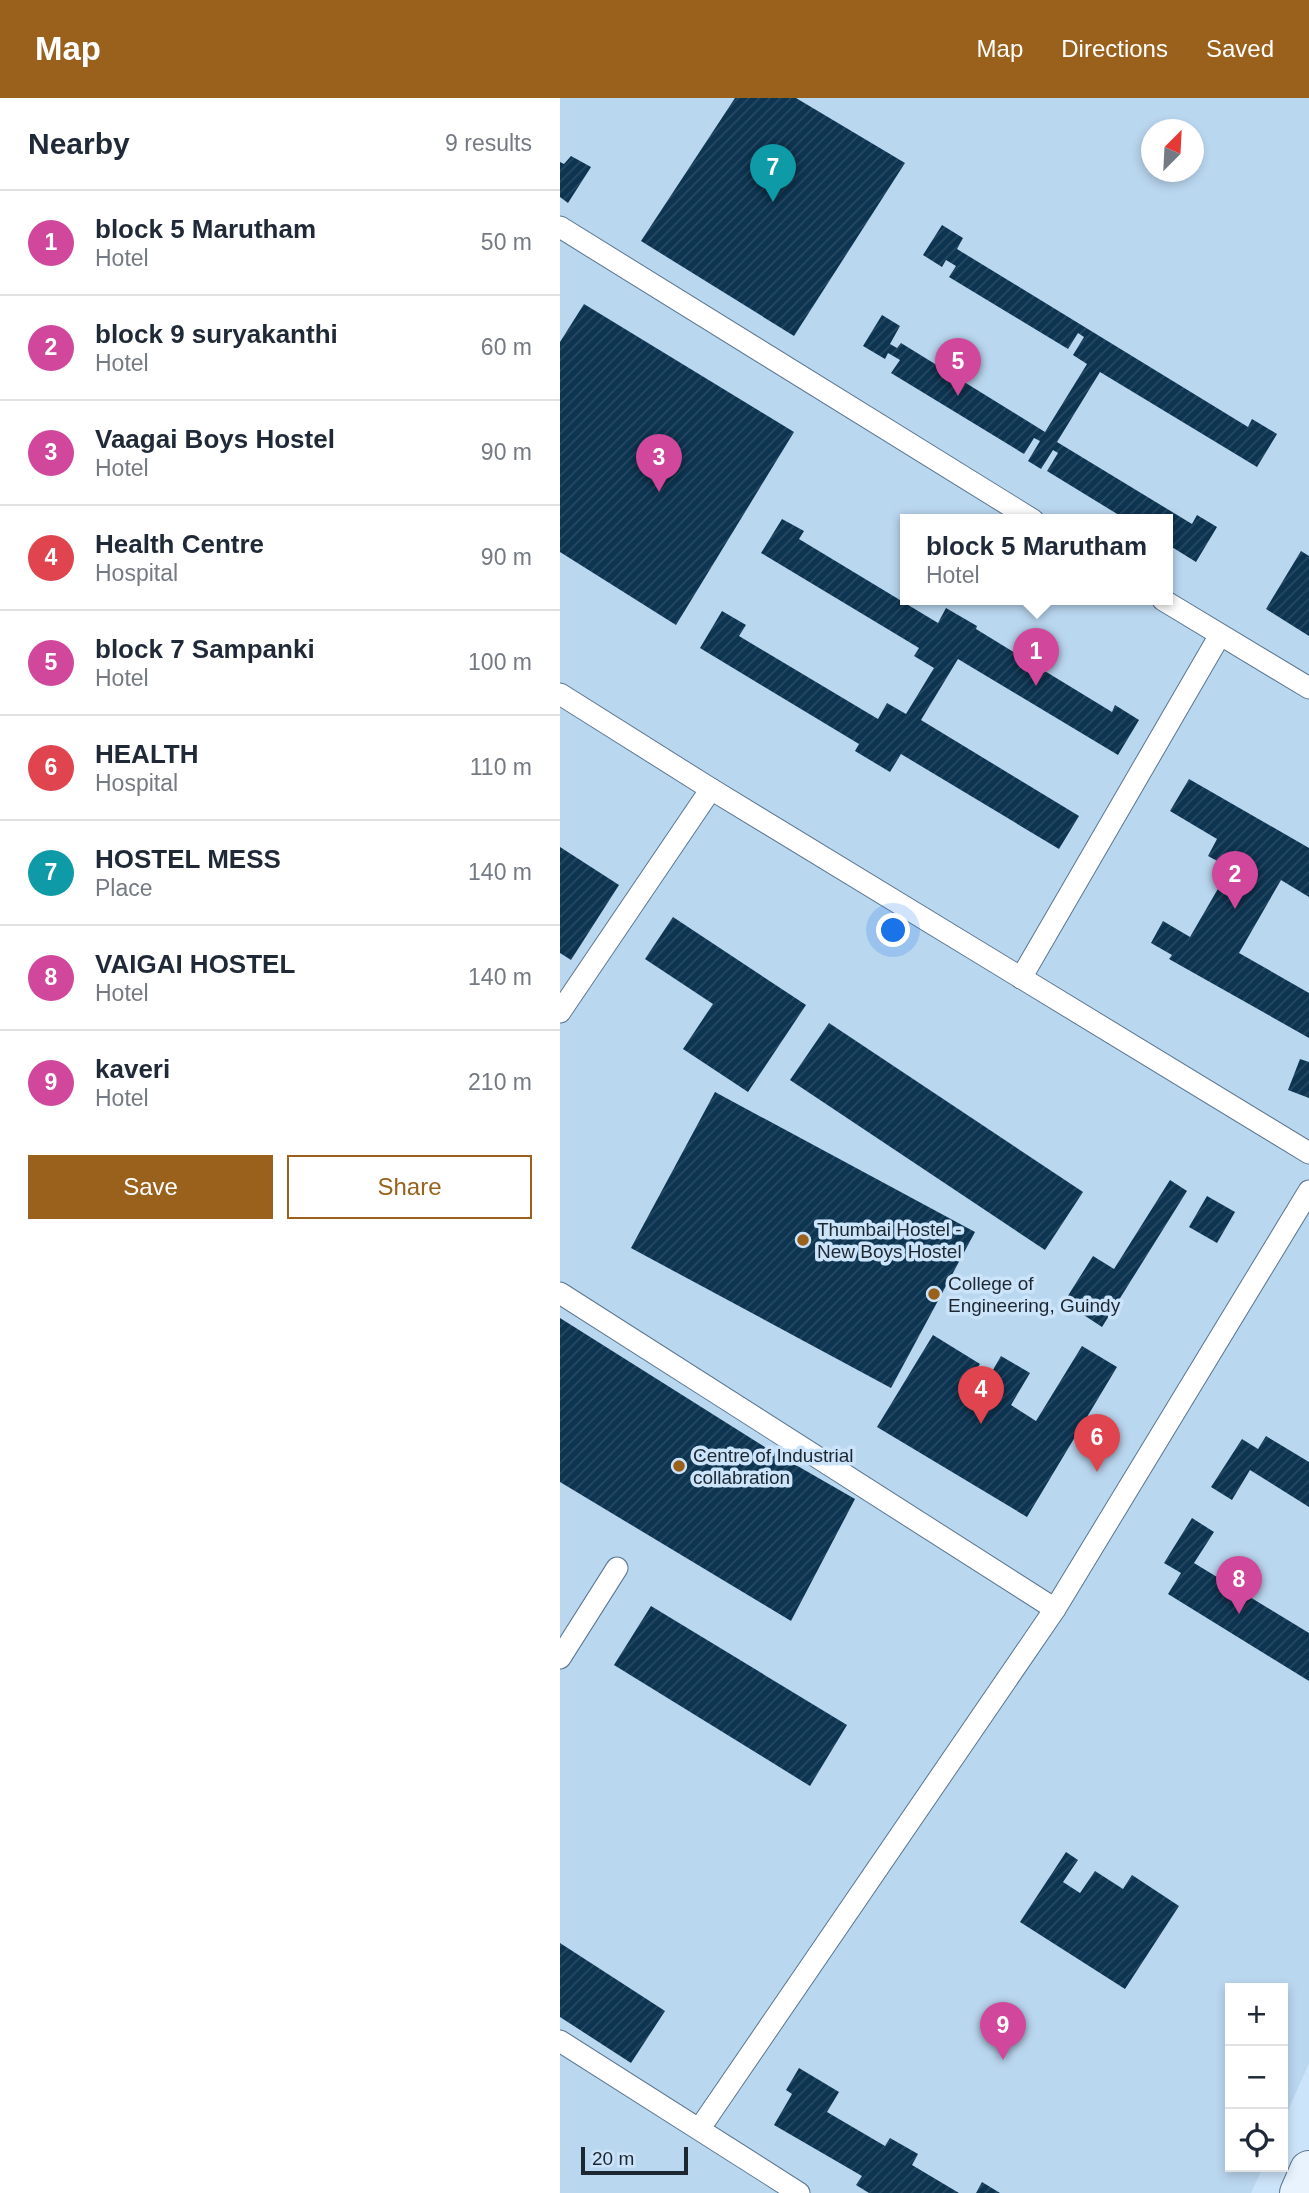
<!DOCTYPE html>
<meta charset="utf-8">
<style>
body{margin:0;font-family:Helvetica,sans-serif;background:#f6f6f7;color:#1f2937}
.controls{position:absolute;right:21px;bottom:21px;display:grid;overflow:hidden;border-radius:0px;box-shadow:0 4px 10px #0003}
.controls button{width:63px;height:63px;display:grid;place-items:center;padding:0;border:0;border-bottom:2px solid #e0e1e3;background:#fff;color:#1f2937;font:35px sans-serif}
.compass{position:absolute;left:581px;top:21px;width:63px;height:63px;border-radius:50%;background:#fff;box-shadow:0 4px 10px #0003;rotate:24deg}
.scale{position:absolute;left:21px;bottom:18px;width:107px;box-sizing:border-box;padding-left:7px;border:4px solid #1c2731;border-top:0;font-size:19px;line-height:24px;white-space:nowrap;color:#1c2731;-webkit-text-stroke:5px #cce4fa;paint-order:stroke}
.you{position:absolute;left:334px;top:833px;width:24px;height:24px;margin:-18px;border:5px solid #fff;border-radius:50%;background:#1a73e8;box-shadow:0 0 0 10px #1a73e833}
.badge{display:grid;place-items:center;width:46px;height:46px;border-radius:50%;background:#9a611d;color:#fff;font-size:23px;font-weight:700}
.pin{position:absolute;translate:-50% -58px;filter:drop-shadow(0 2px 4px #0008)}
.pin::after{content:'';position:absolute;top:37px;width:24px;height:21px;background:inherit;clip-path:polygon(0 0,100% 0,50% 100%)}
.popup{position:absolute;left:340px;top:416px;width:273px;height:91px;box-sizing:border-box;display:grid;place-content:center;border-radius:0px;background:#fff;filter:drop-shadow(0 2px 5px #0005);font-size:23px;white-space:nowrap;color:#747a83}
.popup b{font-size:26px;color:#1f2937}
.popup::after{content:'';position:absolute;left:50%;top:100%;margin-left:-14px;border:14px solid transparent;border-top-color:#fff}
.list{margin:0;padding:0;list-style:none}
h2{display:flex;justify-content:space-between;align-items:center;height:91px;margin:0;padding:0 28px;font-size:30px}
h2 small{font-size:23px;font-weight:400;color:#747a83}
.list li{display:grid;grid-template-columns:46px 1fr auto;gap:21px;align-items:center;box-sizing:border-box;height:105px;padding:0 28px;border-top:2px solid #e0e1e3}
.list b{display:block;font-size:26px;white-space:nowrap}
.list p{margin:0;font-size:23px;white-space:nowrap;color:#747a83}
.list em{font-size:23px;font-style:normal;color:#747a83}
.actions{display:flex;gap:14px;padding:21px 28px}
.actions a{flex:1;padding:16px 0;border:2px solid #9a611d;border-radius:0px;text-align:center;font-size:24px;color:#9a611d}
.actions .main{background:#9a611d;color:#fff}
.icon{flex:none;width:38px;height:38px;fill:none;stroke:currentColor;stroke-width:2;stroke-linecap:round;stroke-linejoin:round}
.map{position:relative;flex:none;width:749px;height:2095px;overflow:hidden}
header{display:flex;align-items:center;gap:42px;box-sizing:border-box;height:98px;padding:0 35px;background:#9a611d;color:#fff}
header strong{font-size:33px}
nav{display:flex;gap:38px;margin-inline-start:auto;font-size:24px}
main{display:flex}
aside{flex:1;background:#fff}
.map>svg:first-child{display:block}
</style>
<header>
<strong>Map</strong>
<nav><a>Map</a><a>Directions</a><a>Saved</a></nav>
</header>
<main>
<aside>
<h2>Nearby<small>9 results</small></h2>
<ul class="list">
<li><span class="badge" style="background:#d1479c">1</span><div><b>block 5 Marutham</b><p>Hotel</p></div><em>50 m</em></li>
<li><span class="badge" style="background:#d1479c">2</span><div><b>block 9 suryakanthi</b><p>Hotel</p></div><em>60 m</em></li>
<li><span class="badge" style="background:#d1479c">3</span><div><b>Vaagai Boys Hostel</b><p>Hotel</p></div><em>90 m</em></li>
<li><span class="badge" style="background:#e0444e">4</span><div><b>Health Centre</b><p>Hospital</p></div><em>90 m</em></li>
<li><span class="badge" style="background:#d1479c">5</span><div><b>block 7 Sampanki</b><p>Hotel</p></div><em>100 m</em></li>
<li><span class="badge" style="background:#e0444e">6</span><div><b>HEALTH</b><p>Hospital</p></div><em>110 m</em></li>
<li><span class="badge" style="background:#0f9aa8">7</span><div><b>HOSTEL MESS</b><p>Place</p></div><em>140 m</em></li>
<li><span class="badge" style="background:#d1479c">8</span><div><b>VAIGAI HOSTEL</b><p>Hotel</p></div><em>140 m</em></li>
<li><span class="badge" style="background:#d1479c">9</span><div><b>kaveri</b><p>Hotel</p></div><em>210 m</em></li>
</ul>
<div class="actions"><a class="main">Save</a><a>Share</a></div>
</aside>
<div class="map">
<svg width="749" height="2095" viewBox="0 0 749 2095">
<defs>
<pattern id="building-hatch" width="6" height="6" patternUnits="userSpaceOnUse" patternTransform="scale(1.75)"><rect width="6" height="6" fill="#0d3451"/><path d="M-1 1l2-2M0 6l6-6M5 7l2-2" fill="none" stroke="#274962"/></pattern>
</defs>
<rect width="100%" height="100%" fill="#cce4fa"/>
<path fill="#bad7f0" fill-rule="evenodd" d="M0,0H749V1965L723,2024V1890H670V2069H703L691,2095H0ZM592,32H634V74H592ZM345,422H607V502H345Z"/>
<g fill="url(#building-hatch)">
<polygon points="175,0 236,0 345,65 234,238 81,143"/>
<polygon points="11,58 31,69 8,105 0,99 0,64 4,66"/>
<polygon points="382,127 403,140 397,151 688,329 692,321 717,336 697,369 540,274 497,344 632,426 637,417 657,429 636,464 607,446 607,422 567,422 487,373 498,355 493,352 481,371 468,363 480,343 474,340 464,356 331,275 340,262 328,255 325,261 303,248 322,217 340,228 330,246 337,250 341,245 485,334 527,266 513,257 524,239 518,235 508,251 389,179 396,168 386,162 382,169 363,157"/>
<polygon points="24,206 234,334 116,527 0,454 0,244"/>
<polygon points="222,421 244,433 239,441 378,525 386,510 417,528 416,531 552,614 555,607 579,622 558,657 398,561 361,622 519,718 499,751 341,656 330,674 295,653 299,646 140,550 162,513 186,527 179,538 318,621 327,605 346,616 374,570 354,558 359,550 201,455"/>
<polygon points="741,453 749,458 749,538 706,511"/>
<polygon points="629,681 749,750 749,799 721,782 679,855 749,895 749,940 609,861 612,857 591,845 603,823 630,839 670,770 648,758 657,741 610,713"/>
<polygon points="0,749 59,787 11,862 0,855"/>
<polygon points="113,819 246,907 188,994 123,951 153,906 85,861"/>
<polygon points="269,925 523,1094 485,1152 230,982"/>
<polygon points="740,961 749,964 749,1000 728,992"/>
<polygon points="155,994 415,1134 331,1290 71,1150"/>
<polygon points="610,1082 627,1093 542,1229 504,1204 533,1158 554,1171"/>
<polygon points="647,1098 675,1114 657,1145 629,1129"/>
<polygon points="0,1220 208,1351 295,1401 231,1523 0,1384"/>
<polygon points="373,1237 420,1266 413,1276 426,1284 441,1258 470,1275 451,1307 476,1323 522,1248 557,1269 467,1419 317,1329"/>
<polygon points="706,1338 749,1364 749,1409 690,1372 672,1402 651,1389 682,1341 698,1351"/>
<polygon points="632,1420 654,1434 634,1465 749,1535 749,1583 608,1496 621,1475 604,1465"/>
<polygon points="91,1508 287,1627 250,1688 54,1567"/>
<polygon points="506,1754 518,1762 503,1784 520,1795 535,1773 563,1791 572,1777 619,1808 565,1891 460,1824"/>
<polygon points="0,1845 105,1913 71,1965 0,1919"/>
<polygon points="239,1970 279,1994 267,2014 325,2048 330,2040 358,2056 352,2067 399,2095 309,2095 296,2087 302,2078 214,2027 232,1996 226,1992"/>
<polygon points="422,2084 440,2095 416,2095"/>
</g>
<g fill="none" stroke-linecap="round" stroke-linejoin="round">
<defs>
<g id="lane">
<polyline points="0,129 473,422"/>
<polyline points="603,502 749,590"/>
<polyline points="0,596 151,691 749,1055"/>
<polyline points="461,880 660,537"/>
<polyline points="0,914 151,691"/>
<polyline points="0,1195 495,1511"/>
<polyline points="0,1560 57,1470"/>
<polyline points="0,1943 239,2095"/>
<polyline points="140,2030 495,1511 749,1093"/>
</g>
<polyline id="secondary" points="739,2095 749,2072"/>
</defs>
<use href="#lane" stroke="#5b768e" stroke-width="23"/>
<use href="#secondary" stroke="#5b768e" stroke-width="40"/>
<use href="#lane" stroke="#fff" stroke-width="21"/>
<use href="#secondary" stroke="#e8f3fd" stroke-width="38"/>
</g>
<g fill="#9a611d" stroke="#cce4fa" stroke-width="2.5">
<circle cx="243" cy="1142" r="7"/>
<circle cx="374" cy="1196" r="7"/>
<circle cx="119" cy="1368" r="7"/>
</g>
<g text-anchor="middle" stroke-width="7" stroke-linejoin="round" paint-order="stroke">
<g font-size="19" fill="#1c2731" stroke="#cce4fa" text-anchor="start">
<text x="257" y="1138">Thumbai Hostel -<tspan x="257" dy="22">New Boys Hostel</tspan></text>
<text x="388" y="1192">College of<tspan x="388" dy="22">Engineering, Guindy</tspan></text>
<text x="133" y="1364">Centre of Industrial<tspan x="133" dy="22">collabration</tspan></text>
</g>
</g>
</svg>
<div class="controls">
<button>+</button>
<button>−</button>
<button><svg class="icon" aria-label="locate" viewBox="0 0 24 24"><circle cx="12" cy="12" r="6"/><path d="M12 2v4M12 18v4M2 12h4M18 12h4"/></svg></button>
</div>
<svg class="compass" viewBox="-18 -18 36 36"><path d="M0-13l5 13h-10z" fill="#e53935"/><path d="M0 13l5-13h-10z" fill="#747a83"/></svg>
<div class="scale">20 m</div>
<div class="you"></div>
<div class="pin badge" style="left:476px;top:588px;background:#d1479c">1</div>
<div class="popup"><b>block 5 Marutham</b>Hotel</div>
<div class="pin badge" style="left:675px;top:811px;background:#d1479c">2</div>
<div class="pin badge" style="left:99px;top:394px;background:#d1479c">3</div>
<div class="pin badge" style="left:421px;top:1326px;background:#e0444e">4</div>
<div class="pin badge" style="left:398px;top:298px;background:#d1479c">5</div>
<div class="pin badge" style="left:537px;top:1374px;background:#e0444e">6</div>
<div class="pin badge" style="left:213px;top:104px;background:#0f9aa8">7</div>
<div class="pin badge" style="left:679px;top:1516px;background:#d1479c">8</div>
<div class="pin badge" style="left:443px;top:1962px;background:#d1479c">9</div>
</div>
</main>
